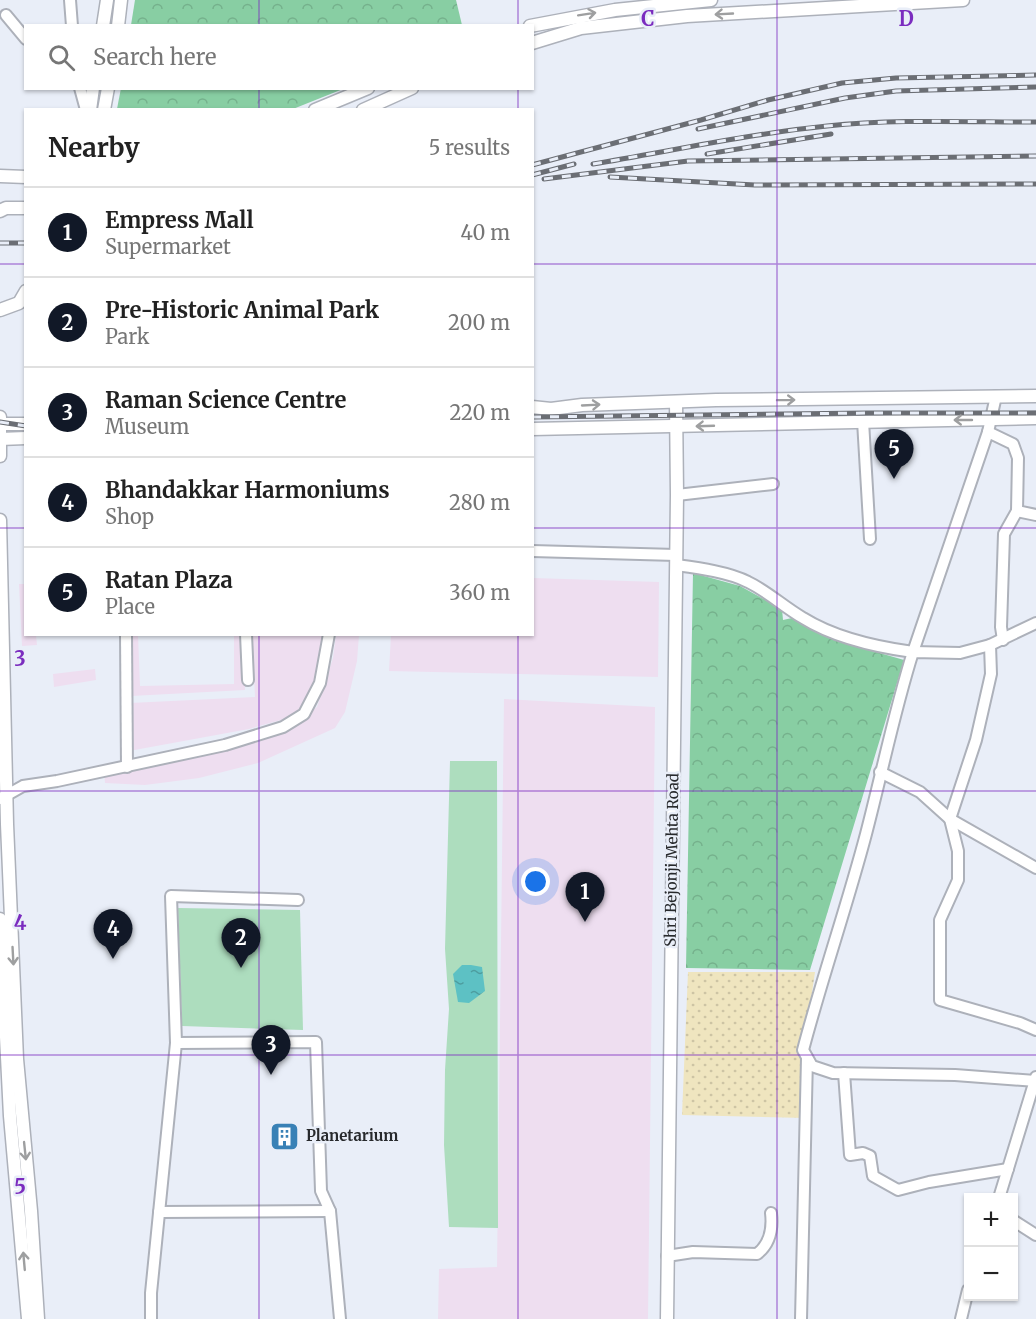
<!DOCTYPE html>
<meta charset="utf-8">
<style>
body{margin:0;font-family:Merriweather,serif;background:#f2f2f2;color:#222}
.controls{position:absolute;right:18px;bottom:18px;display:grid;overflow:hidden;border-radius:0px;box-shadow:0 2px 4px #0004}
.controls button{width:54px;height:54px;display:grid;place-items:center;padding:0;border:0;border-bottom:2px solid #e0e0e0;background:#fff;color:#222;font:30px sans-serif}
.you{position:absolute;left:536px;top:882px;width:21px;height:21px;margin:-15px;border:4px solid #fff;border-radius:50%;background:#1a73e8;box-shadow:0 0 0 9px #1a73e833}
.badge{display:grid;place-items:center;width:39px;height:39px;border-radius:50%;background:#111827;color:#fff;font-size:20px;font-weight:700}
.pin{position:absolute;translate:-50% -50px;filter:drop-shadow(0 2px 3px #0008)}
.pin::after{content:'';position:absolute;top:32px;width:21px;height:18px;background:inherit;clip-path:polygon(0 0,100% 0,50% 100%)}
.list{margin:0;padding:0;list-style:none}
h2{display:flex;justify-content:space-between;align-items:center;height:78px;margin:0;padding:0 24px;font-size:26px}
h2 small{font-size:20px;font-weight:400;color:#767676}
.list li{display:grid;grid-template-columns:39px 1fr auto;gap:18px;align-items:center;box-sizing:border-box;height:90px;padding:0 24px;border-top:2px solid #e0e0e0}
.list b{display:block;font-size:22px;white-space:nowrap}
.list p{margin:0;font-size:20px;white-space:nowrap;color:#767676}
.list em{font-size:20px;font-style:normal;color:#767676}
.icon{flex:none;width:33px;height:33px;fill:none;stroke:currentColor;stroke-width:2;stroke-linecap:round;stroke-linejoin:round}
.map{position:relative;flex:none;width:1036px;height:1319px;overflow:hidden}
.search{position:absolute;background:#fff;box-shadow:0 2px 4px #0004;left:24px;top:24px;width:510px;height:66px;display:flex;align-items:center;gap:15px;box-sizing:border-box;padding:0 21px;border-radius:0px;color:#767676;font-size:22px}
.panel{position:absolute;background:#fff;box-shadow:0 2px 4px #0004;left:24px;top:108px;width:510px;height:528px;border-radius:0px}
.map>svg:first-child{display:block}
</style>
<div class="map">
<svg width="1036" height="1319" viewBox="0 0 1036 1319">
<defs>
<pattern id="forest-crowns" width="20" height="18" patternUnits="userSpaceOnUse" patternTransform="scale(1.5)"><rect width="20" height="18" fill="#88cea3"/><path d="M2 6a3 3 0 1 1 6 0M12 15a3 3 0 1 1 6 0" fill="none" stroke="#75b18c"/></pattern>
<pattern id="sand-dots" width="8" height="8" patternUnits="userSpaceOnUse" patternTransform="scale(1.5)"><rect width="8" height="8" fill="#efe5bf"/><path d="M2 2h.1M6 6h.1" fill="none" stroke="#cdc4a4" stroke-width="1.8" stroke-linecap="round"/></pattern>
<pattern id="water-ripples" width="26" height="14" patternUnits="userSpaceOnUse" patternTransform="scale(1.5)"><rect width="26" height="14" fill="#5dc1c4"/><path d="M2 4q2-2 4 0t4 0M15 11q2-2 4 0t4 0" fill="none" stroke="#4d9d9f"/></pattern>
</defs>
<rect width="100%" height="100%" fill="#e9eef8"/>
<g fill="#eedef0">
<polygon points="533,578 659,582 658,677 389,671 391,635 532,634"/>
<polygon points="19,584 25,584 26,634 36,635 37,645 22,646"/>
<polygon points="130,635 138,635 140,686 234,684 234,635 243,635 245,690 131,696"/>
<polygon points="252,635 327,635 318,680 299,715 249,729 129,751 130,703 255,697"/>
<polygon points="336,635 359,635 357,661 345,712 335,728 258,763 199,778 145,785 105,783 104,772 300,720 317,707 333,658"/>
<polygon points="95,669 96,680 54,687 53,674"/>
<polygon points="504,699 655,707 648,1319 438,1319 439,1269 497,1267"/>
</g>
<g fill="url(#forest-crowns)">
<polygon points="135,0 456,0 462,25 131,25"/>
<polygon points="121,88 343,88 343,89 293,109 117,109"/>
<polygon points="693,573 740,586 782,609 783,620 792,618 845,643 904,660 810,970 686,968"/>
</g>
<polygon fill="url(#sand-dots)" points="688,972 815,972 802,1060 806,1118 682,1115"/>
<g fill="#adddbe">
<polygon points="450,761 497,761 498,1228 449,1227 444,1145 445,1070 449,1009 445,949"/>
<polygon points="178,908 300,910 303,1030 182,1026"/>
</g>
<polygon fill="url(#water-ripples)" points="462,965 471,965 482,967 485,991 469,1003 458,1002 453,974"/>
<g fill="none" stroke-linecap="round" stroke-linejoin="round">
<defs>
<g id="minor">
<polyline points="70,0 72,26"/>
<polyline points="6,15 26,39"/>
<polyline points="80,88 86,110"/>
<polyline points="863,421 870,539"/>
<polyline points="988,432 1013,444 1018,458 1017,511 1036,515"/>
<polyline points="677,495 773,484"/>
<polyline points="532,551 676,555"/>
<path d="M676,565C698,568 729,572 748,582C767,591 784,607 803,618C835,638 876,647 913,652L988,432L996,396"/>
<path d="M1036,623L990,645L960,653L913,652C894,712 882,773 866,834C847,906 822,978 803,1050L812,1066L833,1073L955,1075L1036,1081"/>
<polyline points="126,634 127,767"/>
<polyline points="246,634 248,680"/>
<polyline points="1003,640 1001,627 1004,534 1017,511"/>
<polyline points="990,645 991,674 976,740 950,819 958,851 958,880 940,920 940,1000 1020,1023 1036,1030"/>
<polyline points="880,772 920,792 950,819 1036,868"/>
<polyline points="0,799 23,786 57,781 225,745 283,727 304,714 320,683 329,634"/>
<polyline points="176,1043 316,1042 321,1191 330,1211 340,1319"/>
<polyline points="844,1073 850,1155 863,1153 870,1156 873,1176 898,1190 929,1182 1008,1169"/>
<polyline points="999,1198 1036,1077"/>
<polyline points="159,1212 330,1211"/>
<polyline points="1014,1221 1036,1235"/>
<path d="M667,1256L693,1252L757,1254C770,1244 773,1230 771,1213"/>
<polyline points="151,1319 151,1293 176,1043 171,896 298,900"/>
<polyline points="801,1319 807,1058"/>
<polyline points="961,1319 968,1290"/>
</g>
<g id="major">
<polyline points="103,26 107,0"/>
<polyline points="118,26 121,0"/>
<polyline points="530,26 615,10 711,0"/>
<polyline points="532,43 581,28 687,16 963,0"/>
<polyline points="90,110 93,88"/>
<polyline points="104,110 108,88"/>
<polyline points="315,110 368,88"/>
<polyline points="363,110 412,88"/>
<polyline points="0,176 26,177"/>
<polyline points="0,211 6,208 26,208"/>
<polyline points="0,310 19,303 26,291"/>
<polyline points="532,407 551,409 582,405 716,400 1036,396"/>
<polyline points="0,417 0,456"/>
<polyline points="0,424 26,424"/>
<polyline points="532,429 1036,418"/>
<polyline points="0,439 26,438"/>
<polyline points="0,520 7,824 17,1059 31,1211 38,1319"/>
<polyline points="0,919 10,1116 28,1319"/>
<polyline points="667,1319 677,495 676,402"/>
</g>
</defs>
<use href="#minor" stroke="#adb1ba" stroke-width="14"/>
<use href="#major" stroke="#adb1ba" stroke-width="15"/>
<use href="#minor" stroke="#fff" stroke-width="10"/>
<use href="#major" stroke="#fff" stroke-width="12"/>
<defs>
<g id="rail">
<polyline points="698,129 845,98 896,91 1036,87"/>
<polyline points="707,154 831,134"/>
<path d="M593,164C671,151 748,134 827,126C894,119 967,122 1036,122"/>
<polyline points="532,165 701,120 768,100 842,83 896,78 1036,75"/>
<polyline points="532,175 574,164"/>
<polyline points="610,177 755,185 1036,184"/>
<polyline points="544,179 688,161 1036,156"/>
<polyline points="0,243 26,243"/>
<polyline points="532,417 868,413 1036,413"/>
<polyline points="0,422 26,426"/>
</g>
</defs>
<use href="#rail" stroke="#6b6e74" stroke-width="5"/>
<use href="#rail" stroke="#e9eef8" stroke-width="3" stroke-dasharray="9" stroke-linecap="butt"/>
</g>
<defs><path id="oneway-shaft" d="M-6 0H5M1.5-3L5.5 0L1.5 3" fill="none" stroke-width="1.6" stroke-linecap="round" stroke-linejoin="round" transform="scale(1.5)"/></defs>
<g stroke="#9e9fa0">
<use href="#oneway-shaft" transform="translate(587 14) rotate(-9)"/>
<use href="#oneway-shaft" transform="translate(724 14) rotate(177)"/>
<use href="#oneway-shaft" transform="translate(786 400) rotate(-1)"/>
<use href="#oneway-shaft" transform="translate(591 405) rotate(-3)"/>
<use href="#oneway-shaft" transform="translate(963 420) rotate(180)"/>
<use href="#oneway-shaft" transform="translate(705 426) rotate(178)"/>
<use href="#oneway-shaft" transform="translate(13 956) rotate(87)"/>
<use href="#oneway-shaft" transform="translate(25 1151) rotate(84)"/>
<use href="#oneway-shaft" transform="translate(24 1261) rotate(-95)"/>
</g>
<path fill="none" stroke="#7b2cbf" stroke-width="1.5" stroke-opacity="0.55" d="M259,0V26M518,0V26M777,0V1319M259,88V110M518,88V110M0,264H26M532,264H1036M0,528H26M532,528H1036M259,634V1319M518,634V1319M0,791H1036M0,1055H1036"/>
<defs>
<symbol id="building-square" viewBox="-11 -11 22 22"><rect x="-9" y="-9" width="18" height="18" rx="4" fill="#3981b6" stroke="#e9eef8"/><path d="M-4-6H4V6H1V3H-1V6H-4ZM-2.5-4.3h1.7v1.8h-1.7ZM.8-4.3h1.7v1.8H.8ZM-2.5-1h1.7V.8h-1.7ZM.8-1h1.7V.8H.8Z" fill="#fff"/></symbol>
</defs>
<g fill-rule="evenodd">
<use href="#building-square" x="268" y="1120" width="33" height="33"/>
</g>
<g text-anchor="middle" stroke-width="5" stroke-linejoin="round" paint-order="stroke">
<g font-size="15" fill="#27292c" stroke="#e9eef8">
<text transform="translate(672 860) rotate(-89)" y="5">Shri Bejonji Mehta Road</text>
</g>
<g font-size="15" font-weight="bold" fill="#27292c" stroke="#e9eef8" text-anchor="start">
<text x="306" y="1141">Planetarium</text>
</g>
</g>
<g font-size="20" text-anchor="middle" font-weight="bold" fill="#7b2cbf" stroke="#e9eef8" stroke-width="5" stroke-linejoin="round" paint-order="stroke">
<text x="648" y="26">C</text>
<text x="906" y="26">D</text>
<text x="20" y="666">3</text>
<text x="20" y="930">4</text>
<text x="20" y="1194">5</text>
</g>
</svg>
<div class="controls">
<button>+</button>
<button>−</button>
</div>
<div class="you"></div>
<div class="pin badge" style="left:585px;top:922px">1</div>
<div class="pin badge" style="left:241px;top:968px">2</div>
<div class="pin badge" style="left:271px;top:1075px">3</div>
<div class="pin badge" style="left:113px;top:959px">4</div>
<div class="pin badge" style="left:894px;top:479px">5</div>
<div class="search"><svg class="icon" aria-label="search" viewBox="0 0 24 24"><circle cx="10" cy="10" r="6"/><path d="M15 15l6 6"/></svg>Search here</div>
<section class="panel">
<h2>Nearby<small>5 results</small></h2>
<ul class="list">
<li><span class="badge">1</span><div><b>Empress Mall</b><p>Supermarket</p></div><em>40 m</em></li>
<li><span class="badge">2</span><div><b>Pre-Historic Animal Park</b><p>Park</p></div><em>200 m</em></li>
<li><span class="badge">3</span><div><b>Raman Science Centre</b><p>Museum</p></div><em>220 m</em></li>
<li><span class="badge">4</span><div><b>Bhandakkar Harmoniums</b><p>Shop</p></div><em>280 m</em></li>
<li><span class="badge">5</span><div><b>Ratan Plaza</b><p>Place</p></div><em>360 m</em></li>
</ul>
</section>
</div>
